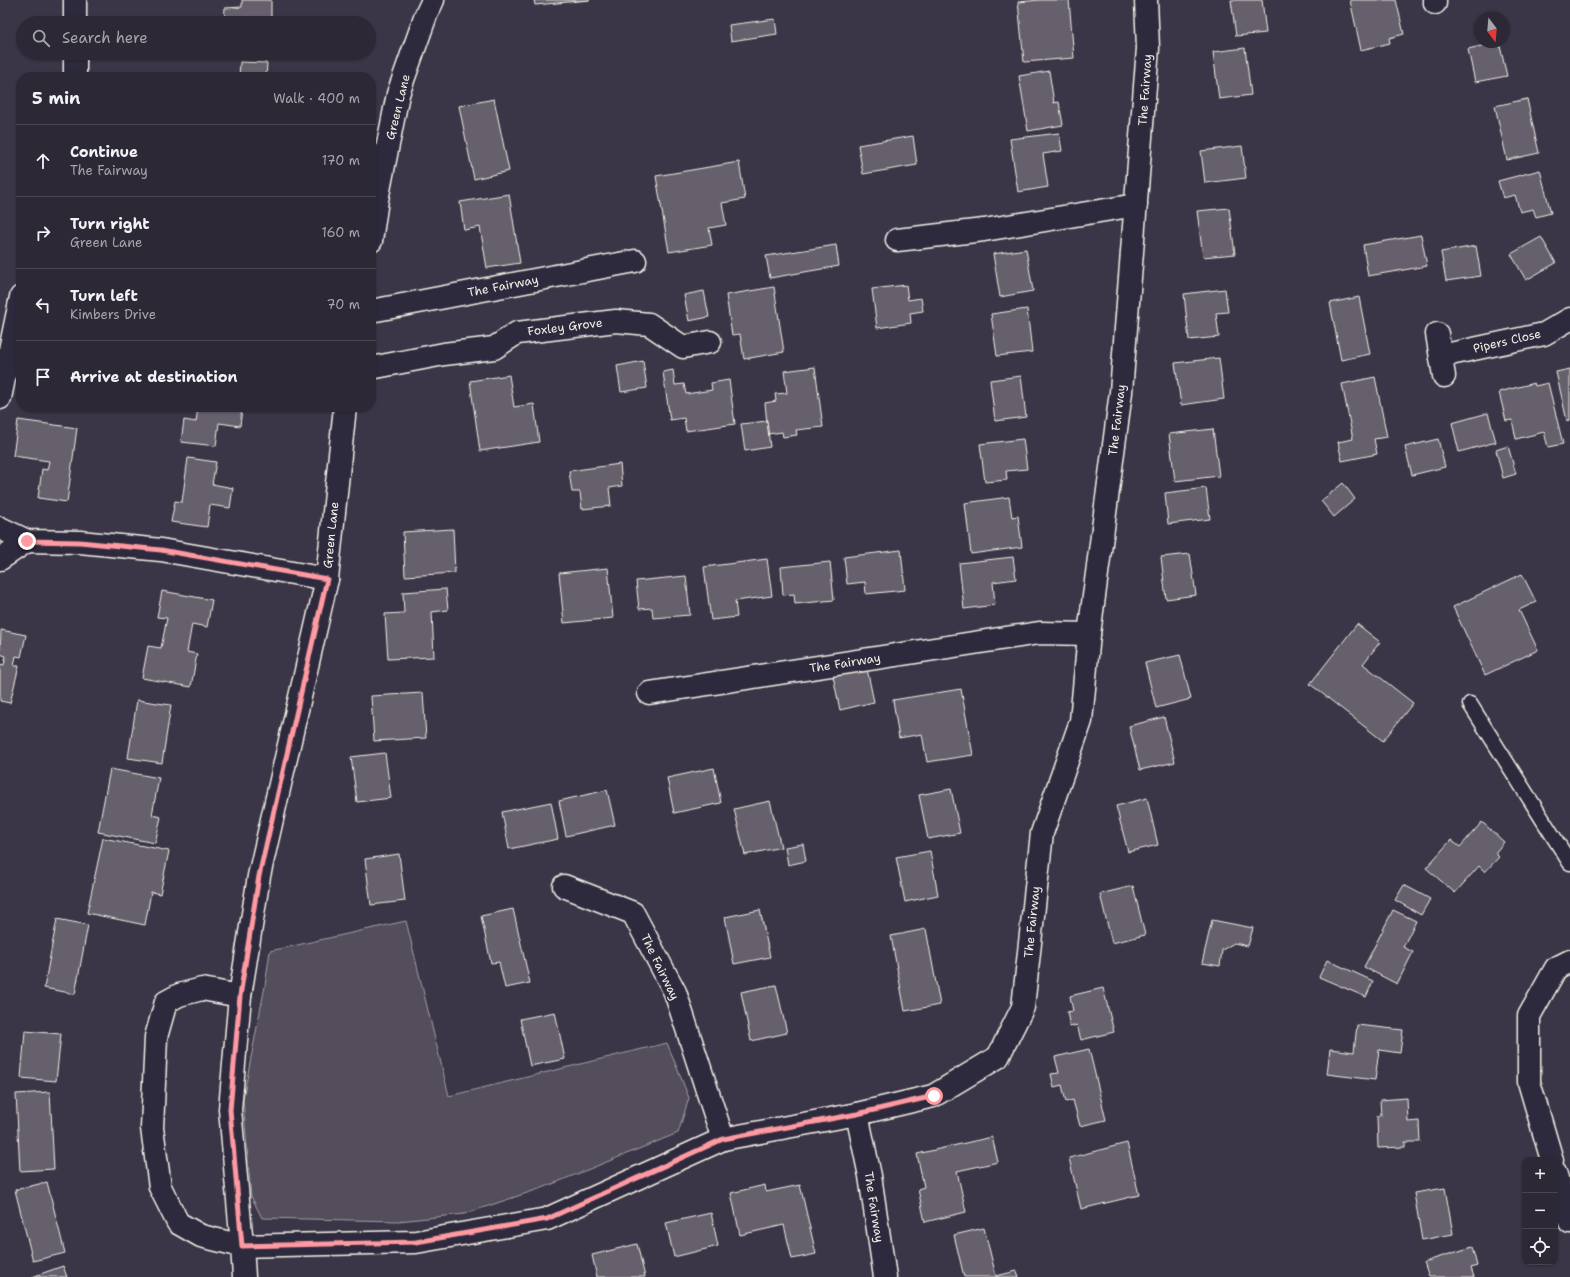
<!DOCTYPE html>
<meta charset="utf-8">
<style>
body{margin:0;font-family:"Shantell Sans",sans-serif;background:#383441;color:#f1f3f6}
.controls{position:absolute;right:12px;bottom:12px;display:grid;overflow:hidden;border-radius:8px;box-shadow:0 1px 3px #0004}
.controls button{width:36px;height:36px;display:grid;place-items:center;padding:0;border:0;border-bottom:1px solid #484450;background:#2c2835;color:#f1f3f6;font:20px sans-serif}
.compass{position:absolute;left:1474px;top:12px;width:36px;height:36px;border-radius:50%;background:#2c2835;box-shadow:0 1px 3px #0004;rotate:164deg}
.stop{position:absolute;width:12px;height:12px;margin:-9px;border:3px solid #ff9aa2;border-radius:50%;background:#fff}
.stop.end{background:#ff9aa2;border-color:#fff;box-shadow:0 1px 4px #0008}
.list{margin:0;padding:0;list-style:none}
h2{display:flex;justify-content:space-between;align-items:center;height:52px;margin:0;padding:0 16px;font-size:17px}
h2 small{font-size:13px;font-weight:400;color:#a6a6ad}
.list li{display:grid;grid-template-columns:26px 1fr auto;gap:12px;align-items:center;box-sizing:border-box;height:72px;padding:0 16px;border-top:1px solid #484450}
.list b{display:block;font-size:15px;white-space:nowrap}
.list p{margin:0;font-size:13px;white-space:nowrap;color:#a6a6ad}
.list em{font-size:13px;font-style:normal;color:#a6a6ad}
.icon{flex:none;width:22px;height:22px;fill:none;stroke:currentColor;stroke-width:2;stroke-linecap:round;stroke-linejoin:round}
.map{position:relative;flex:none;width:1570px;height:1277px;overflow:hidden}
.search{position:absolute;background:#2c2835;box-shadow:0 1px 3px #0004;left:16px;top:16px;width:360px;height:44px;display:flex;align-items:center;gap:10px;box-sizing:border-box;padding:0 14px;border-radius:22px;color:#a6a6ad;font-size:15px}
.panel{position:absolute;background:#2c2835;box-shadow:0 1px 3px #0004;left:16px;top:72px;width:360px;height:340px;border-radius:16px}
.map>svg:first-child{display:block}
</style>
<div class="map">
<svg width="1570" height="1277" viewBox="0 0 1570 1277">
<rect width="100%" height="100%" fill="#3b3647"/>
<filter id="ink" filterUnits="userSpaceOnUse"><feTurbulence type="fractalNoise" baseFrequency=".025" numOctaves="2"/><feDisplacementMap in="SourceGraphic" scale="8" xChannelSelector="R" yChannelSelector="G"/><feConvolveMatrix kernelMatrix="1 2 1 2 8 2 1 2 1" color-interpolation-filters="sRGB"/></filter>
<g filter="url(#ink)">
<polygon fill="#534e5c" stroke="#a4a0a2" points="406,921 449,1096 667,1043 689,1098 678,1133 545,1187 464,1214 399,1221 262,1218 251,1196 243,1099 265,986 270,951"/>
<g fill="#65616c" stroke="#f4f1e8">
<polygon points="242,0 271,0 271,23 224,23 225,8 242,7"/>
<polygon points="534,0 590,0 535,5"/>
<polygon points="1040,0 1069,0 1074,58 1024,62 1018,2"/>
<polygon points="1231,0 1262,0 1266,33 1236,36"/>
<polygon points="1350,0 1396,0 1404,34 1389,38 1390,43 1361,50"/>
<polygon points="775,19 777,34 731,41 729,25"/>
<polygon points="1499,42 1507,76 1475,82 1468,49"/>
<polygon points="1245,48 1251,95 1219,99 1213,52"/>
<polygon points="231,53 271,53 270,58 231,57"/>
<polygon points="240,62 267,63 266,77 239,77"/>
<polygon points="1049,71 1054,103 1059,102 1063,125 1028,131 1019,76"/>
<polygon points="494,99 509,171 474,179 459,106"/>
<polygon points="1527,99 1539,153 1507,160 1495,106"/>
<polygon points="1059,133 1062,151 1043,154 1048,187 1018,192 1010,139"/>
<polygon points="913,136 917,165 863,174 858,145"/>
<polygon points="1242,146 1246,178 1205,183 1201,151"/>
<polygon points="739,162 745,199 722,203 726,225 709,228 712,245 669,252 656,176"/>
<polygon points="1540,170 1551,213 1536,217 1533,209 1520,212 1515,195 1503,198 1498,181"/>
<polygon points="509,194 520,263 487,268 480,227 464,230 460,202"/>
<polygon points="1229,208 1235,254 1203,257 1197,211"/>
<polygon points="1421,235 1427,266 1368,276 1363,245"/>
<polygon points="1541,237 1556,263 1526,280 1511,254"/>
<polygon points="836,245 839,266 770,278 766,256"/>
<polygon points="1476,246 1481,276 1446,281 1441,252"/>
<polygon points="1026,249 1033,291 1000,297 993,254"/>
<polygon points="906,285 908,300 921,298 923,311 910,313 911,323 877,328 872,289"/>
<polygon points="774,287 784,352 744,359 740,334 732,335 726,295"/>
<polygon points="1225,289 1228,312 1216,313 1219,337 1189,340 1184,294"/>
<polygon points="704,291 709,317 689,321 684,295"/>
<polygon points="1359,297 1370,354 1341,360 1330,303"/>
<polygon points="1027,309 1032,352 997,356 991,314"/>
<polygon points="1219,358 1224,399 1181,405 1175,363"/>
<polygon points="643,361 647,388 621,392 617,366"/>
<polygon points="815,367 823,427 796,430 797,435 783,437 782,432 768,434 765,403 776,401 775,394 787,393 784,371"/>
<polygon points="1570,369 1570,420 1567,421 1556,372"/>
<polygon points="673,370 675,385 684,384 686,394 712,390 711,383 729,380 735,424 686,431 684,418 670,420 663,372"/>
<polygon points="509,375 514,407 534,404 539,442 480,451 470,381"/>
<polygon points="1021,376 1026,417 995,421 990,380"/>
<polygon points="1375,377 1387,437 1374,439 1377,454 1342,461 1338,442 1353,439 1342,384"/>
<polygon points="1534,383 1535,386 1548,383 1563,444 1548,447 1544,432 1516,439 1512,420 1506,421 1499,392"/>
<polygon points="198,407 242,408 240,426 219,423 216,446 181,442 184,420 196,422"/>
<polygon points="1488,413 1496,442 1459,452 1452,423"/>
<polygon points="18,420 77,428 67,502 38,498 42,469 47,470 49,461 13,456"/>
<polygon points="767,421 770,447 745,451 741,424"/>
<polygon points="1213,429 1219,476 1175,481 1169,434"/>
<polygon points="1023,439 1027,469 1006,471 1007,480 985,482 980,444"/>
<polygon points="1438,439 1445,467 1412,475 1405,447"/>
<polygon points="1508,446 1516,474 1503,478 1496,450"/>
<polygon points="188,458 216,462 212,484 233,488 230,508 210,505 207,527 171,522 175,501 182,502"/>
<polygon points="620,464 622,486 609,488 611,506 582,509 580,492 572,492 569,471"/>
<polygon points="1343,483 1355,499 1334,517 1321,501"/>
<polygon points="1206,488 1210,519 1168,524 1165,493"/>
<polygon points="1009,497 1012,517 1018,516 1022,547 971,554 965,503"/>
<polygon points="453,529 455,573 405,576 403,532"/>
<polygon points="901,550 905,590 866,594 865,582 847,584 844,557"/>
<polygon points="1190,554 1196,595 1166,599 1161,557"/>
<polygon points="1013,557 1016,579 993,582 995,605 964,609 959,563"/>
<polygon points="767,559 772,596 735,601 737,617 711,620 704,567"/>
<polygon points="830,562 834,600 795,604 794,594 783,595 781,567"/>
<polygon points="608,568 613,618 564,623 559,573"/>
<polygon points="1522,574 1536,602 1519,610 1538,650 1485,675 1453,607"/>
<polygon points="686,576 690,615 653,618 652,608 639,609 636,581"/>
<polygon points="446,589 448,610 432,612 434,657 388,659 385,614 404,613 403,592"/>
<polygon points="162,591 212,600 207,627 192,624 187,652 197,654 191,687 142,678 148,646 161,648 167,618 157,617"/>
<polygon points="1357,624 1380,642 1363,664 1413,703 1383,741 1310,684"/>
<polygon points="1,630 26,635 21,657 16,656 14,666 19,666 10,703 0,701 0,664 4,665 6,656 0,654"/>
<polygon points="1180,655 1191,699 1156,708 1145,663"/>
<polygon points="867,669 874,702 840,710 833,676"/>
<polygon points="961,689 973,755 927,762 922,734 899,738 893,700"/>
<polygon points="423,693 426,738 374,741 371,696"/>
<polygon points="137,700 171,705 162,763 128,758"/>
<polygon points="1164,717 1175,762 1140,770 1129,726"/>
<polygon points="385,753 391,798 357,802 351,757"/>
<polygon points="714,768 721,803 674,813 667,778"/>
<polygon points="110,769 159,778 152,815 161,817 155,843 98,832"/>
<polygon points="951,789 960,833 928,839 919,795"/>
<polygon points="607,790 615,825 566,836 559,801"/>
<polygon points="1147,798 1158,845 1128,852 1116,806"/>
<polygon points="770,801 781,847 745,855 734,809"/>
<polygon points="551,802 558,839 509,849 502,812"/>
<polygon points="1482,822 1504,842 1495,853 1499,857 1485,872 1479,866 1455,893 1426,868 1451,840 1460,847"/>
<polygon points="103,838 169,851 160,894 151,892 145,925 87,913"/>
<polygon points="803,844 806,861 788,865 785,847"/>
<polygon points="930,851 938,895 905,902 896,857"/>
<polygon points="399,854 405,901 371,905 365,859"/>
<polygon points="1404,885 1430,899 1421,915 1395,900"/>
<polygon points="1133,886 1145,935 1112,943 1100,894"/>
<polygon points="513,909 530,983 505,988 499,962 491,963 481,916"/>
<polygon points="760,910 770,957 734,964 725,917"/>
<polygon points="1393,910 1416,921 1403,947 1413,952 1397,984 1364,967"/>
<polygon points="57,919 88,925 75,994 44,988"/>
<polygon points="1212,920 1253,928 1248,946 1234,943 1222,950 1220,966 1202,963"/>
<polygon points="926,929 940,1005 905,1011 891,936"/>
<polygon points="1327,960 1373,981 1366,997 1319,977"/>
<polygon points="776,985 787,1033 751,1041 741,992"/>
<polygon points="1103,988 1114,1032 1081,1040 1077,1025 1070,1027 1067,1012 1073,1011 1070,996"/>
<polygon points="555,1012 565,1059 530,1066 520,1019"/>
<polygon points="1357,1025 1403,1030 1400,1053 1379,1050 1375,1080 1327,1074 1330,1049 1354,1052"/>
<polygon points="25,1031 61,1034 56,1081 21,1078"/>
<polygon points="1089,1049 1106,1120 1080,1126 1073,1100 1066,1102 1062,1085 1054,1087 1051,1074 1059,1073 1055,1057"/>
<polygon points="50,1092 54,1169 20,1171 16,1094"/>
<polygon points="1407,1098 1408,1122 1419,1121 1420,1142 1405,1142 1405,1147 1378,1148 1377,1116 1381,1116 1380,1100"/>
<polygon points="992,1137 998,1162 957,1171 966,1212 925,1222 918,1189 924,1187 917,1154"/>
<polygon points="1127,1143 1139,1195 1081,1209 1069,1158"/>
<polygon points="47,1182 65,1253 33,1261 15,1190"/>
<polygon points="765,1185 766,1192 800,1185 816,1254 792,1259 784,1225 740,1235 731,1193"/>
<polygon points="1445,1188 1453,1234 1422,1240 1414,1193"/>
<polygon points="711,1213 718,1246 674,1257 666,1223"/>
<polygon points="984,1228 996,1276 1017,1271 1019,1277 964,1277 954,1235"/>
<polygon points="637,1244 645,1277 597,1277 592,1255"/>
<polygon points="1472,1247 1477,1266 1471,1268 1474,1277 1429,1277 1424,1262"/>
<polygon points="63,1266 67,1277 32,1277"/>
</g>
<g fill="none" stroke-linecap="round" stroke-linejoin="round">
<defs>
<polyline id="lane" points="1470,704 1570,863"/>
<g id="street">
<polyline points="1435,0 1435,3"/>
<polyline points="75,23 75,0"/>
<polyline points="75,77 75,53"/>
<polyline points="897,240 984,230 1136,205"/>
<polyline points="371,241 377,200 398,94 426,15 433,0"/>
<polyline points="371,311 635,261"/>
<polyline points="1437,334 1444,376"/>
<polyline points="1441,356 1544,334 1570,319"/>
<polyline points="371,368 444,354 494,348 517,333 616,321 649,324 683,347 710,342"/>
<polyline points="0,398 21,297"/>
<polyline points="0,528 27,541 80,542 161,550 327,579"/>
<polyline points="0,559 27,541"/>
<polyline points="649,693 1039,633 1089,634"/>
<polyline points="564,886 633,913 675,992 723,1139"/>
<polyline points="240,996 202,989 179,995 166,1002 156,1037 152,1128 160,1187 178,1223 201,1236 242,1246 416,1242 547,1219 723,1139 857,1114 933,1096 998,1057 1023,1007 1042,833 1081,721 1089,634 1121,392 1148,48 1146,0"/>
<polyline points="857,1114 870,1176 885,1277"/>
<polyline points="1552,1160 1529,1082 1529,1016 1556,968 1570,961"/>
<polyline points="1555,1172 1570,1222"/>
<polyline points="244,1277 242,1246 230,1109 240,996 259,876 327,579 345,407"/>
</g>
</defs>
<use href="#lane" stroke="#f4f1e8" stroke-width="17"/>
<use href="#street" stroke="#f4f1e8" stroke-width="25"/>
<use href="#lane" stroke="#2f2a3d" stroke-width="14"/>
<use href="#street" stroke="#2f2a3d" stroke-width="22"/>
</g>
</g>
<g fill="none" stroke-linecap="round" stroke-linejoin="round" filter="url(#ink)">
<polyline stroke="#ff9aa2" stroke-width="5" points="27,541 80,542 161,550 327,579 259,876 240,996 230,1110 242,1246 416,1242 547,1219 723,1139 857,1114 934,1096"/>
</g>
<g text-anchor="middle" stroke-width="3" stroke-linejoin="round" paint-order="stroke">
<g font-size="12" fill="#f4f1e8" stroke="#2f2a3d">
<text transform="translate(1145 90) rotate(-86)" y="4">The Fairway</text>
<text transform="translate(398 107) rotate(-76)" y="4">Green Lane</text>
<text transform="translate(503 286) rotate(-11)" y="4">The Fairway</text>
<text transform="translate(565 327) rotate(-7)" y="4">Foxley Grove</text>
<text transform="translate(1507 341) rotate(-13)" y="4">Pipers Close</text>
<text transform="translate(1117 420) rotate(-83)" y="4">The Fairway</text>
<text transform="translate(331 535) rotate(-84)" y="4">Green Lane</text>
<text transform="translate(845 663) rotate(-9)" y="4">The Fairway</text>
<text transform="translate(1032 922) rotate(-84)" y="4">The Fairway</text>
<text transform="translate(660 967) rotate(64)" y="4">The Fairway</text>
<text transform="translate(874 1207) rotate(81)" y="4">The Fairway</text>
</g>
</g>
</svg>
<div class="controls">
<button>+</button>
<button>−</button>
<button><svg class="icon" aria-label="locate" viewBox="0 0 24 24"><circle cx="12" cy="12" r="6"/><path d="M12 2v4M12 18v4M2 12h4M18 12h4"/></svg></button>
</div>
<svg class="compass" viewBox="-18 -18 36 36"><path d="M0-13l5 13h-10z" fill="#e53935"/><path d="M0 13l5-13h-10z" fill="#a6a6ad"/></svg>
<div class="stop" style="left:934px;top:1096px"></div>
<div class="stop end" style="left:27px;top:541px"></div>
<div class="search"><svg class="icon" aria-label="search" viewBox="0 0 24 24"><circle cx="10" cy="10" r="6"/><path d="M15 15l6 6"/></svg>Search here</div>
<section class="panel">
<h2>5 min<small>Walk · 400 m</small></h2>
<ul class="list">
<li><svg class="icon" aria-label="ahead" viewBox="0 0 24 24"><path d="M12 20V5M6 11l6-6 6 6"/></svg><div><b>Continue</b><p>The Fairway</p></div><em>170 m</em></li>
<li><svg class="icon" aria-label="right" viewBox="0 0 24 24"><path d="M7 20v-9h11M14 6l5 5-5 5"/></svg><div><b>Turn right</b><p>Green Lane</p></div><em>160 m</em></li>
<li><svg class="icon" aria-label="left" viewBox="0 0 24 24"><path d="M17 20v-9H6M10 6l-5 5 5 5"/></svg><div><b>Turn left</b><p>Kimbers Drive</p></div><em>70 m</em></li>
<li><svg class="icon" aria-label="arrive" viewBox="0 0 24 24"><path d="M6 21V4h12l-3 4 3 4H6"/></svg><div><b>Arrive at destination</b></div></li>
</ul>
</section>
</div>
